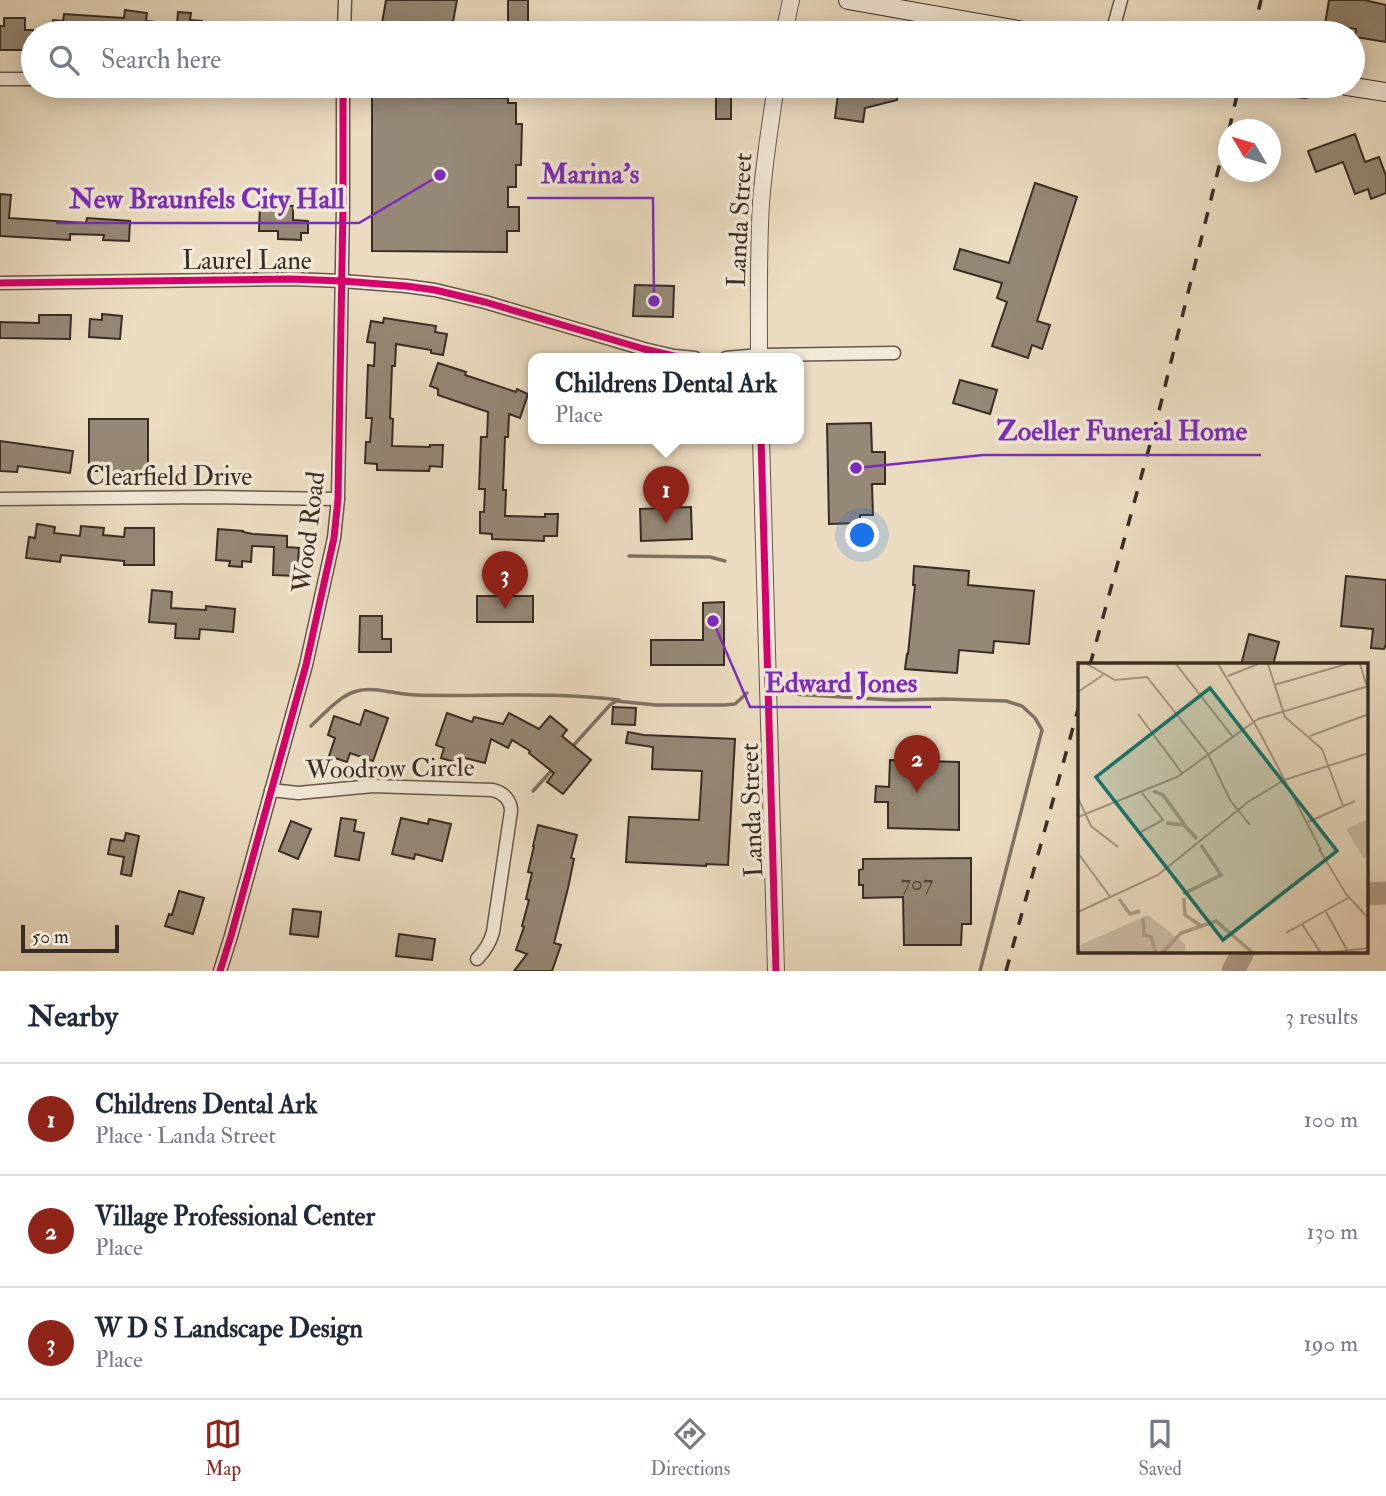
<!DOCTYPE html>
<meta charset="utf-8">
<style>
body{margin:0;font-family:"IM FELL Double Pica",serif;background:#f6f6f7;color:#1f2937}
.compass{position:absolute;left:1218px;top:119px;width:63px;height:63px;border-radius:50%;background:#fff;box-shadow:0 4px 18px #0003;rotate:308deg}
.scale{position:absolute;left:21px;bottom:18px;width:98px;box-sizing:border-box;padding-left:7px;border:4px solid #382c24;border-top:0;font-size:19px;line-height:24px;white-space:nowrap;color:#382c24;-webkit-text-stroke:5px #f2e8d7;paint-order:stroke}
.you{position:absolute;left:863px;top:536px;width:24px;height:24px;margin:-18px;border:5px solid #fff;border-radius:50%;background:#1a73e8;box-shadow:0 0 0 10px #1a73e833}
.badge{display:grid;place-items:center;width:46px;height:46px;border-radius:50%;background:#8f2418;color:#fff;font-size:23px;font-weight:700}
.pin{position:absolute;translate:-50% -58px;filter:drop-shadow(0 2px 4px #0008)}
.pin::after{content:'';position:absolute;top:37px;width:24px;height:21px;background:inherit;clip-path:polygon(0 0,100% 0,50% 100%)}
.popup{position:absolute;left:528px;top:353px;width:276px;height:91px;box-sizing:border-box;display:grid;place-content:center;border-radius:14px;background:#fff;filter:drop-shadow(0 2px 5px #0005);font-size:23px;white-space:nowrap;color:#747a83}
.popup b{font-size:26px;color:#1f2937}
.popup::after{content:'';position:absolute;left:50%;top:100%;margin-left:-14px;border:14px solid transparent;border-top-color:#fff}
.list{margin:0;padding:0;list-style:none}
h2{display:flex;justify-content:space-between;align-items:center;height:91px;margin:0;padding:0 28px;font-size:30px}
h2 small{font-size:23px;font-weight:400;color:#747a83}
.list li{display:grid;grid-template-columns:46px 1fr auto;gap:21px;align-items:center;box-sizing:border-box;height:112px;padding:0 28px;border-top:2px solid #e0e1e3}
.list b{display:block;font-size:26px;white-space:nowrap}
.list p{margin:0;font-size:23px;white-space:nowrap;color:#747a83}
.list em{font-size:23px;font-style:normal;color:#747a83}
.icon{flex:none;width:38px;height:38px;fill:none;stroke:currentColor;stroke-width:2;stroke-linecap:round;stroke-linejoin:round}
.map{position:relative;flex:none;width:1386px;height:971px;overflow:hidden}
.search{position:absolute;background:#fff;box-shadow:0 4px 18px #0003;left:21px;right:21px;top:21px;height:77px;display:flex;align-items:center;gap:18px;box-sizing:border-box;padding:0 24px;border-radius:38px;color:#747a83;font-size:26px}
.sheet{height:427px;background:#fff}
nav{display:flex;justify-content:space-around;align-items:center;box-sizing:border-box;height:98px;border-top:2px solid #e0e1e3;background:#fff;font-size:19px;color:#747a83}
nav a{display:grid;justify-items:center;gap:4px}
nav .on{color:#8f2418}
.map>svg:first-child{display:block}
</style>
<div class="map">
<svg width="1386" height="971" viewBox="0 0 1386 971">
<rect width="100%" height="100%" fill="#ebdcc1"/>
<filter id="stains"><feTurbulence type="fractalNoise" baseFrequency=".00286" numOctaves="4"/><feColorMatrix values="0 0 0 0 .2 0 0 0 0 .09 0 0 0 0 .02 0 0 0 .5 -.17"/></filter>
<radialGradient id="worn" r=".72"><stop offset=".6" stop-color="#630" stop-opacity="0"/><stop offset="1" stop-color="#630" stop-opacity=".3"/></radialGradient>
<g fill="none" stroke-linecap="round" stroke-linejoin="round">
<g stroke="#7f7262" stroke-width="3.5">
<polyline points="629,556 710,557 725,561"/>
<polyline points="791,694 893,700 944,699 1006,701 1022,706 1035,718 1042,730 980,971"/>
<path d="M311,726C324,714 340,695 357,691C374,686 398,695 416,695C484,697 552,691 619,700"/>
<polyline points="572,747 610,705 616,701 656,705 724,705 735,704 747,693"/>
<polyline points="533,791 553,769"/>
</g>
<g stroke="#aea08c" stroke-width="23">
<polyline points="1367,894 1386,893"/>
<polyline points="1233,971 1243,952"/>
</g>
</g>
<g fill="#958876" stroke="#382c24" stroke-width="2">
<polygon points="386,0 457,0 451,33 403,33 381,29"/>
<rect x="508" y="0" width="20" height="33"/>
<polygon points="1329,0 1364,0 1386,5 1386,42 1355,37 1356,29 1325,24"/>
<polygon points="125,10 147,13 146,21 177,24 178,12 191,13 190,20 202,21 201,33 129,33 94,28 93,33 52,33 53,20 63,21 64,14 124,18"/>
<polygon points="4,18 25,18 25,30 33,30 33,50 0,50 0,26 4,26"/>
<polygon points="372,86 402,86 402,97 508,98 508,103 516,103 516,124 522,124 521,165 516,165 516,187 508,187 508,207 519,207 519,231 507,231 507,252 372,251"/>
<rect x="716" y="86" width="15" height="33"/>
<polygon points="839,86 868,86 867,94 899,86 897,100 865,108 863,122 835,118"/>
<polygon points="1355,134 1365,162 1379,157 1386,176 1386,193 1371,199 1368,189 1355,194 1343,162 1316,172 1308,151"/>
<polygon points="1035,183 1077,197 1037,321 1050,325 1042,349 1032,345 1028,358 992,346 1007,302 997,298 1002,283 954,269 960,249 1009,263"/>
<polygon points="0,194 11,195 9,218 86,223 87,218 130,221 129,241 103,240 104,235 70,234 70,240 0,236"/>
<polygon points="260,205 293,206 293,220 308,221 308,233 301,233 301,240 278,239 278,231 259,231"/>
<polygon points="635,285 674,286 673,317 633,316"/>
<polygon points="102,314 122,316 120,339 89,337 90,319 102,320"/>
<polygon points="39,315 71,315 70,339 0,338 0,322 39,323"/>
<polygon points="384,318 436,326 435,332 447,334 443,355 431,353 431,350 396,344 395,366 392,366 390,418 393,419 392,446 430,447 430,445 443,445 442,467 430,466 429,471 377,470 377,464 365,463 366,442 370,442 372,418 366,418 368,365 374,366 375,343 367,342 371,321 383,323"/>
<polygon points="438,363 466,372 465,375 516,392 517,389 528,394 520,418 509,414 508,437 505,437 503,490 506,490 505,516 545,517 545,514 558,514 557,536 544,536 544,541 492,539 492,534 480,533 480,512 484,512 485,489 479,489 481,437 487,437 488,412 438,395 438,389 430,386"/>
<polygon points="960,380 997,390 990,414 953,403"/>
<rect x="89" y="419" width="59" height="52"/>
<polygon points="871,423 872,452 885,452 885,484 872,484 873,515 860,515 860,523 829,524 827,424"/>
<polygon points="0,441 73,451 70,473 18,466 17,472 0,471"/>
<polygon points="691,507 692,539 641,541 640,509"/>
<polygon points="37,524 55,527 54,533 80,536 81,526 104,528 103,535 124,537 125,528 154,528 154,565 124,565 124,561 61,555 60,562 26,558 29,537 35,538"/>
<polygon points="218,529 243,531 243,532 253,534 287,536 287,547 299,548 297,576 273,575 274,547 252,546 251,562 242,561 242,567 229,566 230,561 216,560"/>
<polygon points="914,566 969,571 968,585 1034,591 1029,644 994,641 993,653 959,650 957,673 905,669 907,654 908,654 915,585 913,585"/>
<polygon points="1346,576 1386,580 1386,644 1384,649 1371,648 1373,629 1341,626"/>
<polygon points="152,590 172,592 171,608 206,610 206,606 235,609 233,632 200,629 199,639 175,638 176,624 149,622"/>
<rect x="477" y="596" width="56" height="26"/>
<polygon points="724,602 724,665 651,665 651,640 703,640 703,603"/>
<polygon points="360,616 382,616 382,639 391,639 391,652 359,652"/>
<polygon points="1249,634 1279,642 1273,665 1241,665"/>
<polygon points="613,707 636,708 635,725 612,724"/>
<polygon points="365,710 388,718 373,761 350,753 347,762 329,756 335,738 328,735 334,716 360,725"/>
<polygon points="447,713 472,722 474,717 503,724 509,713 539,729 550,716 567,730 562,736 591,760 563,794 547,782 554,773 529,753 530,751 512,740 508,748 491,739 485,763 457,756 455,762 441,758 444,748 436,745"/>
<polygon points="628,732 644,735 735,739 728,865 706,864 706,866 626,862 629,817 699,820 702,771 652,769 653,747 626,743"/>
<polygon points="890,760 959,762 959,830 888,828 888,802 875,802 876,786 889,787"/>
<polygon points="341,818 356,820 354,831 364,833 359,860 335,856"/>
<polygon points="401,818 428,824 429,819 451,824 442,861 415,854 414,859 392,854"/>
<polygon points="291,821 311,829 298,859 279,851"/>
<polygon points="538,825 577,835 571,858 574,859 568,888 554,943 561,945 552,971 514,971 527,954 516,950 524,927 522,926 529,900 526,899 532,873 528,872 534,846 533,846"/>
<polygon points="126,833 139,836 131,876 121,874 124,857 108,854 111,839 124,841"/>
<polygon points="971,858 971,924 962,924 961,945 904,945 903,897 863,898 863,885 859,885 859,870 863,869 863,859"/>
<polygon points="179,891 204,898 193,934 165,926 169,914 172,915"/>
<polygon points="293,909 321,912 318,937 290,934"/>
<polygon points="399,934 435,939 432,960 396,956"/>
</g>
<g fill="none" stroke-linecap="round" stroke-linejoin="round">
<defs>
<g id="minor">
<polyline points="344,33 345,0"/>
<polyline points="1112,33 1121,0"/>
<polyline points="0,79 33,79"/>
<polyline points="0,283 291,279 342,281 406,286 435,290 485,302 644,349 674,356 695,358"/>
<polyline points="726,358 759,355 894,353"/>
<polyline points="0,499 208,497 338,499"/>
<path d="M271,790L298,793L373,786L492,790C503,792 511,800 511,811L493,932C490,943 485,951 477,959"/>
<polyline points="220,971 231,936 306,665 334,538 338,499 343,206 343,86"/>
</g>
<g id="tertiary">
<polyline points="784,33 791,0"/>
<path d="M759,358C759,306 758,254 761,203C764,163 770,125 776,86"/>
<polyline points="761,438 776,971"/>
</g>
<g id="secondary">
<polyline points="848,0 1035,33"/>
<polyline points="1281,86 1305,89 1309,86"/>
<polyline points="1347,86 1386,92"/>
</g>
</defs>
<use href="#minor" stroke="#65584b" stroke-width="15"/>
<use href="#tertiary" stroke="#65584b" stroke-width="18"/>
<use href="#secondary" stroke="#382c24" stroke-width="20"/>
<use href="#minor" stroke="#f2e8d7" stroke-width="12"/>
<use href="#tertiary" stroke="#f2e8d7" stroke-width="16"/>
<use href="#secondary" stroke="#f2e8d7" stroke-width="18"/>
<g stroke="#382c24" stroke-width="3.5" stroke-dasharray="12 12" stroke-linecap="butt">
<polyline points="1253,33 1261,0"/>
<polyline points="1229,130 1239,86"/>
<polyline points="1090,665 1158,415 1228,130"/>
<polyline points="1006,971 1080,702"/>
</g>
<defs>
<g id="cycleway">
<polyline points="0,283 291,279 342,281 406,286 435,290 485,302 644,349 674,356 695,358"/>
<polyline points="761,438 776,971"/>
<polyline points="220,971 231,936 306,665 334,538 338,499 343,206 343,86"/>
</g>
</defs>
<use href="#cycleway" stroke="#f2e8d7" stroke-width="11"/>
<use href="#cycleway" stroke="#d6006c" stroke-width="7"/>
</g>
<g text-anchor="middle" stroke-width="7" stroke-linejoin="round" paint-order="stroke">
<g font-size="23" fill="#4f4338">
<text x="917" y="890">707</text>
</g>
<g font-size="26" fill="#382c24" stroke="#f2e8d7">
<text transform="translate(739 220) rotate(-87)" y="9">Landa Street</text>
<text x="247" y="269">Laurel Lane</text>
<text x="169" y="485">Clearfield Drive</text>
<text transform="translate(308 532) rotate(-83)" y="9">Wood Road</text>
<text transform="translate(390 768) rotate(-1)" y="9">Woodrow Circle</text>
<text transform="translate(751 810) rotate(-92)" y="9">Landa Street</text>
</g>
</g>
<g transform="translate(1078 663)">
<rect width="290" height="290" fill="#ebdcc1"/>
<path d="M290,156V191L286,196L268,166ZM70,252L107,281V290H0V283Z" fill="#cdbea6"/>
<path fill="none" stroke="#aea08c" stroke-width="3.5" d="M75,128L85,132L107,162M88,160L106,162L119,176M105,231L143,212L123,182M106,235L107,252L122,262M41,236L52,251L62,248M65,255L66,272L73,274L78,290M84,290L103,270L138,258L175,290"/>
<path fill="none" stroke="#a39682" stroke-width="2" d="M9,1L37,17L69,14L130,91L152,137L172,162M98,1L154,73M140,1L181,68L243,187M190,1L207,54L244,86L265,143M282,1L289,24M150,13L180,1M196,22L269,1M0,29L25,12M60,51L104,110M232,73L291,51M206,117L291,90M0,135L13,163L40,184M0,154L99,114L180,56L291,23M230,159L277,138M63,169L85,157L64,130M241,186L268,231L291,256M0,190L33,235M0,249L80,212L170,139L206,117M248,249L269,287M224,261L243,290M208,270L270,235M247,290L291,285"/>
<path fill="#0f766e" fill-opacity="0.15" stroke="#0f766e" stroke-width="3.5" d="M132,25L259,188L145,277L18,114Z"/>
<rect width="290" height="290" fill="none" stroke="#382c24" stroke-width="3.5"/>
</g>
<path fill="none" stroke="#7b2cbf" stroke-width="2.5" d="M654 301L653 198H527M440 175L359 223H56M856 468L983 455H1261M713 621L750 707H931"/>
<g fill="#7b2cbf" stroke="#f2e8d7" stroke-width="2.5">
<circle cx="654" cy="301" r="7"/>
<circle cx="440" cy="175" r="7"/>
<circle cx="856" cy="468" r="7"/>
<circle cx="713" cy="621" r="7"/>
</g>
<g font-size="28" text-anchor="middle" font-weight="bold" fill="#7b2cbf" stroke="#f2e8d7" stroke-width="7" stroke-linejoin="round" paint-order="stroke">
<text x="590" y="183">Marina's</text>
<text x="207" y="208">New Braunfels City Hall</text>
<text x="1122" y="440">Zoeller Funeral Home</text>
<text x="841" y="692">Edward Jones</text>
</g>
<rect width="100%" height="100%" filter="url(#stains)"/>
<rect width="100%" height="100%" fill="url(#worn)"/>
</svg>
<svg class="compass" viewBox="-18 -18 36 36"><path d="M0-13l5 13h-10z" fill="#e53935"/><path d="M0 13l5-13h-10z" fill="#747a83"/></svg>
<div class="scale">50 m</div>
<div class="you"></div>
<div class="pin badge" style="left:666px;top:524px">1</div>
<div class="popup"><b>Childrens Dental Ark</b>Place</div>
<div class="pin badge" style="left:917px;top:793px">2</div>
<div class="pin badge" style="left:505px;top:609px">3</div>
<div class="search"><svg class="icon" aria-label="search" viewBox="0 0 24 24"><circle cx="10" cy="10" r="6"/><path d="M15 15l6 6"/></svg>Search here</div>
</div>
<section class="sheet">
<h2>Nearby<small>3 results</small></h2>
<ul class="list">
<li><span class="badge">1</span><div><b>Childrens Dental Ark</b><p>Place · Landa Street</p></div><em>100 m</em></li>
<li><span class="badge">2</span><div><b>Village Professional Center</b><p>Place</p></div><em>130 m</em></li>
<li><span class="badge">3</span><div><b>W D S Landscape Design</b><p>Place</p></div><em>190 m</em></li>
</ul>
</section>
<nav>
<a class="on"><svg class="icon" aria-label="map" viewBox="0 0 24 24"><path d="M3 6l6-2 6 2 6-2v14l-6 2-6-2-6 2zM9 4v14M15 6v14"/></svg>Map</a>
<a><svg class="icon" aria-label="directions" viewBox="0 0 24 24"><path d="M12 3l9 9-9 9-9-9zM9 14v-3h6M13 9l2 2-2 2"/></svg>Directions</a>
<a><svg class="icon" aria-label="saved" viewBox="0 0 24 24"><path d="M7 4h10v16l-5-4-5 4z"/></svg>Saved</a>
</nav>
